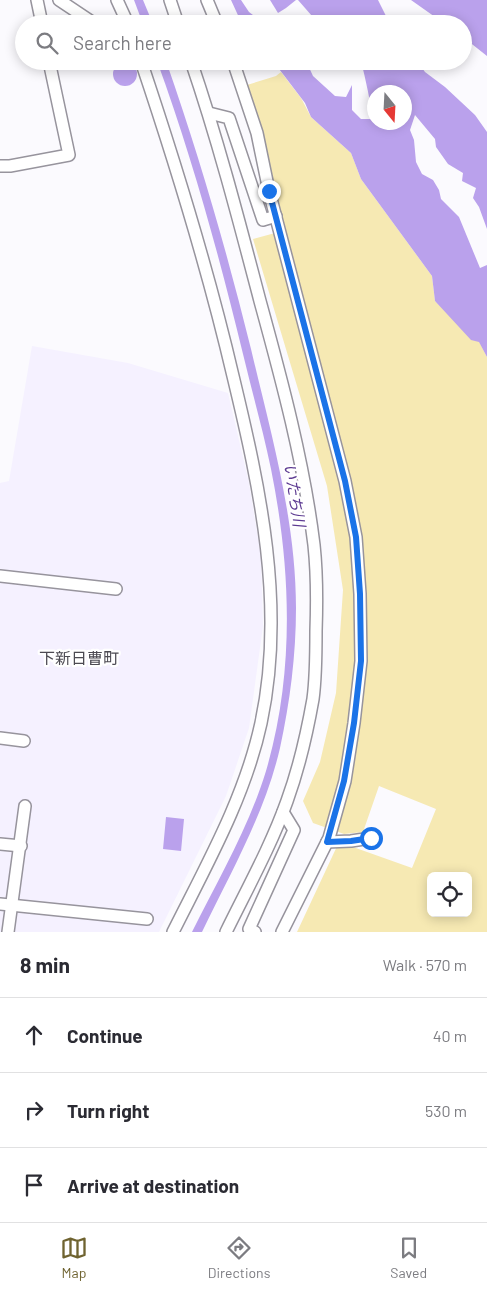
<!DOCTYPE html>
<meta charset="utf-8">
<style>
body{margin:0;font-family:Barlow,"Noto Sans JP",sans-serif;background:#f7f7f7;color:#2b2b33}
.controls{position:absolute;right:15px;bottom:15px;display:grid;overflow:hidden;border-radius:8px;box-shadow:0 2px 12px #0003}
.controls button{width:45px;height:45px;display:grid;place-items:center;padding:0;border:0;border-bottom:1px solid #e1e1e2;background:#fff;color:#2b2b33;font:25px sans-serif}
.compass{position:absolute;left:367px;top:85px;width:45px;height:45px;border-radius:50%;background:#fff;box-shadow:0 2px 12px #0003;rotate:162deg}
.stop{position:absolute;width:15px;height:15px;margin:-11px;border:4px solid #1a73e8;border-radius:50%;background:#fff}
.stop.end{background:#1a73e8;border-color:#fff;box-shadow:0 1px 5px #0008}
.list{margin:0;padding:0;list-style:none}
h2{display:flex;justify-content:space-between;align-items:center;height:65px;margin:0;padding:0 20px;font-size:21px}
h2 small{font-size:16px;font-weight:400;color:#7c7c81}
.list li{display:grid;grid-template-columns:32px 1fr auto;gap:15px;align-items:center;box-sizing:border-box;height:75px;padding:0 20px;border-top:1px solid #e1e1e2}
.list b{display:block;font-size:19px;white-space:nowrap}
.list em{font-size:16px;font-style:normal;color:#7c7c81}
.icon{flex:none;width:28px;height:28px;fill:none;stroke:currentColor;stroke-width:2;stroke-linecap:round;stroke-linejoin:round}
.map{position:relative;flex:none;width:487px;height:932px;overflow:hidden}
.search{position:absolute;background:#fff;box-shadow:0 2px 12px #0003;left:15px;right:15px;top:15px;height:55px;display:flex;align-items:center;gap:12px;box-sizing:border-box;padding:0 18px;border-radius:28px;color:#7c7c81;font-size:19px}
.sheet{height:290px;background:#fff}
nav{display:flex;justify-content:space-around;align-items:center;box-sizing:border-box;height:70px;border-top:1px solid #e1e1e2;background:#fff;font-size:14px;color:#7c7c81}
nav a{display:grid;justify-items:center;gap:2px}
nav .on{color:#6f6330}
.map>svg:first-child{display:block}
</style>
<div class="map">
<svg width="487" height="932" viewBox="0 0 487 932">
<rect width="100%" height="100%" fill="#fbfafe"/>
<polygon fill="#f5f1ff" points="32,346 128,363 228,393 249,483 261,556 263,626 249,728 226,796 159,932 0,932 0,483 9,481"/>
<path fill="#f6e9b3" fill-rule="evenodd" d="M281,72L301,98L311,117L351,153L361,179L432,276L435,301L479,341L487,357V932H297L339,842L412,868L436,809L379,786L363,832L344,834L313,823L303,801L320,762L336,693L343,590L327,486L253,239L286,230L247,85L276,76ZM431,876H468V913H431Z"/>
<g fill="#baa1ec" fill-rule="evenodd">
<polygon points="134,0 143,0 153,24 143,24"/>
<polygon points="231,0 241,0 249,12 265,24 242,24"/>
<polygon points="270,0 296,0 286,8 278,13"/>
<polygon points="298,0 378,0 390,24 319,24"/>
<polygon points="411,0 487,0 487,56 463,37 463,24 445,24"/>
<path d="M157,61H166C199,155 227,252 251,349C271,434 296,520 296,608C296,655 290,702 280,748C265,813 231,872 202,932H192C218,880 249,827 266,771C295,672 291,568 271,469C263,430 252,392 243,354C219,255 192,157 157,61Z"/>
<path d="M273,61H306L313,76L335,96L346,97L352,85V110L361,119H373C370,100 366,81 361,61H417L425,72L445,87L475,115L487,132V229L479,207L473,198L476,188L462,181L463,173L448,164L436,147L435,139L415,115L410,130L414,140L416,162L422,174L433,180L439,190L441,199L459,217L480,268L487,265V357L479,342L471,340L435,301L432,276L361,179L351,153L311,117L305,103ZM374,92H404V122H374Z"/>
<circle cx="125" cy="74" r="12"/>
<polygon points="166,817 184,819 181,851 163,849"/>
</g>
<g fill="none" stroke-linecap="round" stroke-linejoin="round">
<defs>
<g id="minor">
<polyline points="37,0 42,24"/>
<polyline points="59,0 95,24"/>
<polyline points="117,0 128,24"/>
<polyline points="170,0 178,24"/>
<polyline points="207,0 217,24"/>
<path d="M141,61C176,165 208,269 233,376C260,488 286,607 261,723C245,797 207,864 173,932"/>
<path d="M191,61C218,140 239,221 260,301C282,381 304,463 314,545C317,573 317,603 316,631C316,654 316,677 313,699C307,733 299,768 287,801C271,846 247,889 226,932"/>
<polyline points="233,61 257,133 269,191 345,481 356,537 360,594 361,661 354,723 345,781 329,838 282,932"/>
<polyline points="209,113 229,118 263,220 276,216"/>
<polyline points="0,166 10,166 69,155 49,61"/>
<polyline points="0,576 116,589"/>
<polyline points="0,738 24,741"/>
<polyline points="327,842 351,841 371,838"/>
<polyline points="0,844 21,846"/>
<polyline points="0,904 147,919"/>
<polyline points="8,932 25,806"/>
<polyline points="255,932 249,929 294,830 283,812"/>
</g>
</defs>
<use href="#minor" stroke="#97949d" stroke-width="14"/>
<use href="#minor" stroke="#fff" stroke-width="11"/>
</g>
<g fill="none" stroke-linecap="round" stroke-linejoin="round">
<polyline stroke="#1a73e8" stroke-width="6" points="269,191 345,481 356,537 360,594 361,661 354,723 344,781 327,842 351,841 371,838"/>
</g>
<g text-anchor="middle" stroke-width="4.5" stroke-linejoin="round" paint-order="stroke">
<g font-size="16" font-style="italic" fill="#5d3b92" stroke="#fff">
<text transform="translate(295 495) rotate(81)" y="6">いたち川</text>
</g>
<g font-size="16" fill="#4c4a52" stroke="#fff">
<text x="79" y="664">下新日曹町</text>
</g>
</g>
</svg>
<div class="controls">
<button><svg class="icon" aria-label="locate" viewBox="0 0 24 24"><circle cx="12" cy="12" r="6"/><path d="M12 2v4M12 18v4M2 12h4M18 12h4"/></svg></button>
</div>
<svg class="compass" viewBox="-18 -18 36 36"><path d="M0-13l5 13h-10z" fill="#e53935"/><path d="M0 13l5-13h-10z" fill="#7c7c81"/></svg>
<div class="stop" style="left:371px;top:838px"></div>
<div class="stop end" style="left:269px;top:191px"></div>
<div class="search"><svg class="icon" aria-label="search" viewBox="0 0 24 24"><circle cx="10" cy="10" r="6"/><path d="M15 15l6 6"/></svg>Search here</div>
</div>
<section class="sheet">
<h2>8 min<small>Walk · 570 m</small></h2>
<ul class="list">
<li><svg class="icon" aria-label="ahead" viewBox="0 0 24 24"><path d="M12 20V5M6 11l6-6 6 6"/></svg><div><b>Continue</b></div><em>40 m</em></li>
<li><svg class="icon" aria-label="right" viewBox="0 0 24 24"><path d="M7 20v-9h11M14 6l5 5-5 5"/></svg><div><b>Turn right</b></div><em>530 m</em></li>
<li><svg class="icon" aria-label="arrive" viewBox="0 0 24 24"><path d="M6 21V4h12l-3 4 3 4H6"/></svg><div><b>Arrive at destination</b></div></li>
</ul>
</section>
<nav>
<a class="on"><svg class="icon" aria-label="map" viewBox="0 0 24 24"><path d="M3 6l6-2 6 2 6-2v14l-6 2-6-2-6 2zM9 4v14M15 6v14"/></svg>Map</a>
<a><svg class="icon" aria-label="directions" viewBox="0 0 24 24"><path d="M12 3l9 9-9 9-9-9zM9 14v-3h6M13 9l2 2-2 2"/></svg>Directions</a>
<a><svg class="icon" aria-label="saved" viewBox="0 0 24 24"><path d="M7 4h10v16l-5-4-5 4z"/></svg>Saved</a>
</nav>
